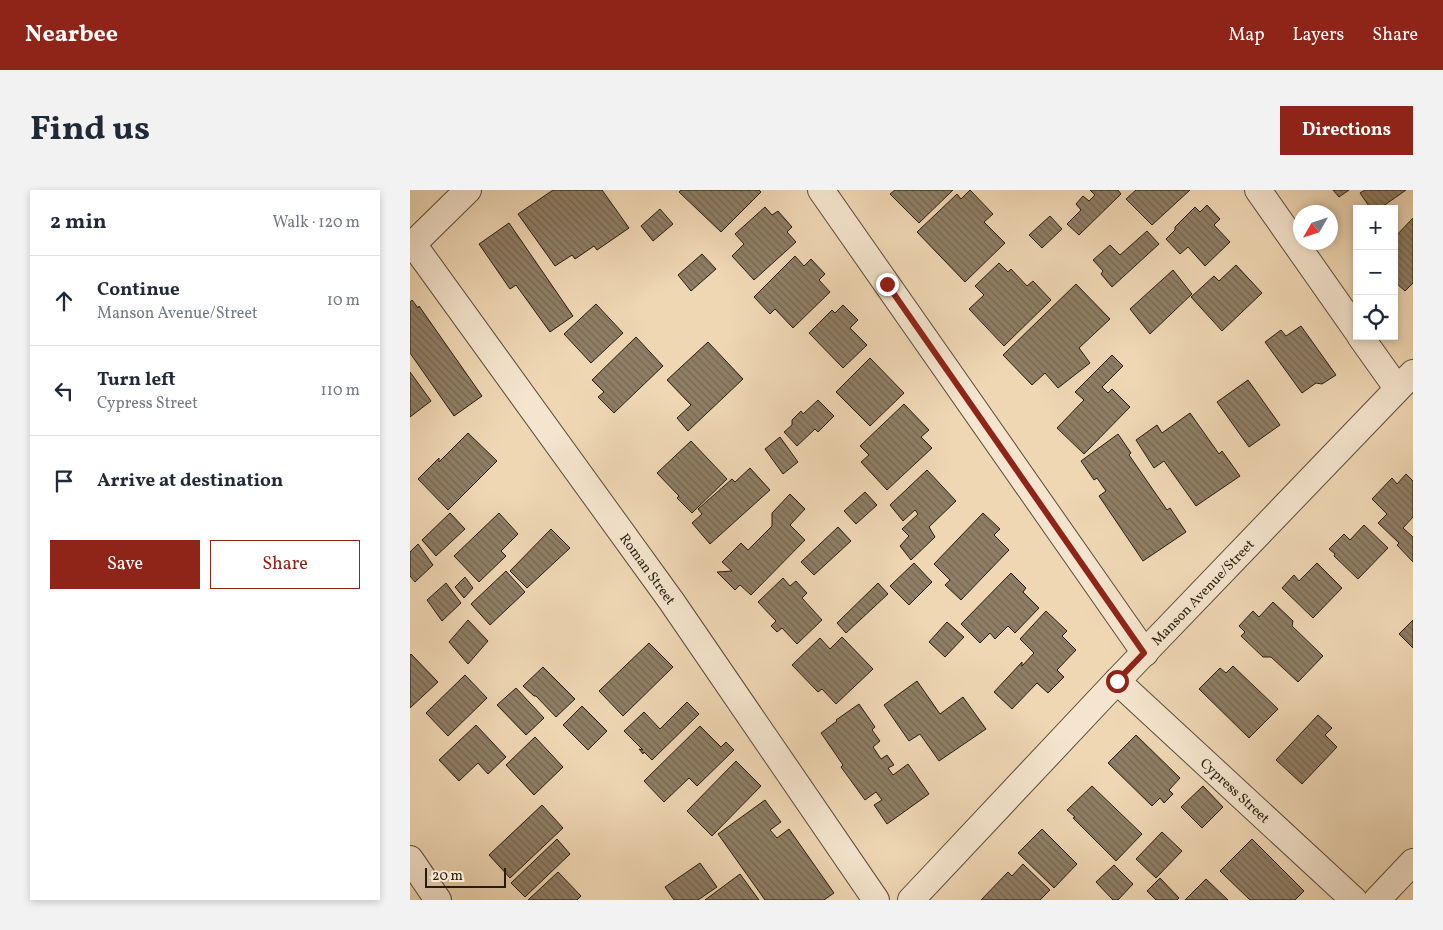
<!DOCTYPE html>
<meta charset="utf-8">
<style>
body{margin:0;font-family:Vollkorn,serif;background:#f2f2f3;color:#1f2937}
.controls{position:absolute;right:15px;top:15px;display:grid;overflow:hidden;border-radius:0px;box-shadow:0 2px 8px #0003}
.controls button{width:45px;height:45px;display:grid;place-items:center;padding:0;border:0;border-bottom:1px solid #e0e1e3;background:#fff;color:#1f2937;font:25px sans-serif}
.compass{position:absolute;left:883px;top:15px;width:45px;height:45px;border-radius:50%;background:#fff;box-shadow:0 2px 8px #0003;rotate:231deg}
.scale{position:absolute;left:15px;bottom:12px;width:81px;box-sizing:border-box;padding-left:5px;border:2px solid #271d0f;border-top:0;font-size:14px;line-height:18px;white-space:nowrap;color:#271d0f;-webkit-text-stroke:4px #f5e5ce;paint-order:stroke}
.stop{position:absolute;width:15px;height:15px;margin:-11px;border:4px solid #8f2418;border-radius:50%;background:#fff}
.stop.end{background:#8f2418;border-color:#fff;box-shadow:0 1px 5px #0008}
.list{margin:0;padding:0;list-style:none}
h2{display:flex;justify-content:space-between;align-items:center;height:65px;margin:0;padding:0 20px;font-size:21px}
h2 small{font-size:16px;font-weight:400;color:#747a83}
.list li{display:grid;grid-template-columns:32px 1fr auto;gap:15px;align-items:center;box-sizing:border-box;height:90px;padding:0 20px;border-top:1px solid #e0e1e3}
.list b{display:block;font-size:19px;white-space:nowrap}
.list p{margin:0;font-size:16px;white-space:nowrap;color:#747a83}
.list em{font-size:16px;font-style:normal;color:#747a83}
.actions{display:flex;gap:10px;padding:15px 20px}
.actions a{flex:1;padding:11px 0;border:1px solid #8f2418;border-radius:0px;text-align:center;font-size:18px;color:#8f2418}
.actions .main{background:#8f2418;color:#fff}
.icon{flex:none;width:28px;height:28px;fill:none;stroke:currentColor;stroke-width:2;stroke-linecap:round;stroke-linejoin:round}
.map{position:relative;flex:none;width:1003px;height:710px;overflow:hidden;border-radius:0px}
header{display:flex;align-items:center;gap:30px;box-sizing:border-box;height:70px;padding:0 25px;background:#8f2418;color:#fff}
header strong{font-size:24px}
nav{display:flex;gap:28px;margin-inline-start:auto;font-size:18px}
.intro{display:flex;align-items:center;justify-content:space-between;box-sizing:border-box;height:120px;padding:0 30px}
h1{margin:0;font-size:35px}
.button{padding:12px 22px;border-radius:0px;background:#8f2418;color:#fff;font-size:18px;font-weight:700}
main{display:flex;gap:30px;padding:0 30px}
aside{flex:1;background:#fff;border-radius:0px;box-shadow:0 2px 8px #0003}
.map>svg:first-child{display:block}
</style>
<header>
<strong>Nearbee</strong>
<nav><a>Map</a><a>Layers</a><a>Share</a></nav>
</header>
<div class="intro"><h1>Find us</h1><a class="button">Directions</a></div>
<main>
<aside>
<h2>2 min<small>Walk · 120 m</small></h2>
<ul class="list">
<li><svg class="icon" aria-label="ahead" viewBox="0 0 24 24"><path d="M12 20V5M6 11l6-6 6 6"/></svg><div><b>Continue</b><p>Manson Avenue/Street</p></div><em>10 m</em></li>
<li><svg class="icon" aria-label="left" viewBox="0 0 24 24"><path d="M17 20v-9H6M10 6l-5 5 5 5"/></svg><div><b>Turn left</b><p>Cypress Street</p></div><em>110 m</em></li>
<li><svg class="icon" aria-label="arrive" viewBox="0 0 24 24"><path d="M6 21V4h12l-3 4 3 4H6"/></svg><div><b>Arrive at destination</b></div></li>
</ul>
<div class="actions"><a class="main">Save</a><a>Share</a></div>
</aside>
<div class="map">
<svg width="1003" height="710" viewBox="0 0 1003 710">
<defs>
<pattern id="building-back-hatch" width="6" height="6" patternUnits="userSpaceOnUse" patternTransform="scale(1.25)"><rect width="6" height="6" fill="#8f7e65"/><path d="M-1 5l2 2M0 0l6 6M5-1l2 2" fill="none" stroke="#756752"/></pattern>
</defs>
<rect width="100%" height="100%" fill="#efd7b4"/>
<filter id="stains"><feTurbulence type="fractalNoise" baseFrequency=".004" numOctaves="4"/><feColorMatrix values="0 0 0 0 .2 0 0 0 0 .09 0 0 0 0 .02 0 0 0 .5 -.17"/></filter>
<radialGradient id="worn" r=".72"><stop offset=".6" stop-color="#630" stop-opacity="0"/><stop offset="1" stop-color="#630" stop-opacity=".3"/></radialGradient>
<g fill="url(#building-back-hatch)" stroke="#271d0f">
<polygon points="143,0 192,0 219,38 187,60 184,56 165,69 162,65 145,76 108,24"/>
<polygon points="271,0 349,0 351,2 311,42 269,2"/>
<polygon points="485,0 543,0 509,33 480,4"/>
<polygon points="560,0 583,24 574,32 595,53 555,92 507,42 547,4 551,9"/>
<polygon points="680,0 708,0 711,4 669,45 657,34 671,20 666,14 673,6 679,11 685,5"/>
<polygon points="726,0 780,0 742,35 716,9"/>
<polygon points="923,0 939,0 929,7"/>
<polygon points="955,0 996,0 969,19 961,19 950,3"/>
<polygon points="797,15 810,29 804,35 820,52 795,76 778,57 770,64 756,49 765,40 765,37 785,17 790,22"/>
<polygon points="355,17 362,25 368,21 382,37 377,42 386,52 344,90 322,66 334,54 325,44"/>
<polygon points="250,19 263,34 243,51 231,36"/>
<polygon points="640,26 652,39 632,58 619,45"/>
<polygon points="1003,28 1003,93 995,101 984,91 984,48"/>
<polygon points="99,33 163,126 140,142 106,95 100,99 69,54"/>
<polygon points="737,41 749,54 702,97 691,84 693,81 683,70 700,55 710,65"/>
<polygon points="292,64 306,79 281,101 268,85"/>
<polygon points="385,66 394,76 401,69 415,84 409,90 420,102 383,138 365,119 360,124 344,107"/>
<polygon points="589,73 598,82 601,79 617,96 623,91 641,110 594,156 559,119 574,105 565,96"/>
<polygon points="826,75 852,103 812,141 781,107 804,86 809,91"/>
<polygon points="763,80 782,104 740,144 720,119"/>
<polygon points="666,94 700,129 669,158 680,173 648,198 635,183 622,195 593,165"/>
<polygon points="2,110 8,118 9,116 72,206 44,226 0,163 0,112"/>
<polygon points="186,114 213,143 181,173 154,144"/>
<polygon points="433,115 448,130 440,138 457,155 433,178 399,143 422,120 425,123"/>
<polygon points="891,136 926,185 912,194 906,193 892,203 855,152 871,140 876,146"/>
<polygon points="226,147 253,176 204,223 188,207 194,202 182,190"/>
<polygon points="298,152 333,189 278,241 267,228 281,215 257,190"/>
<polygon points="702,165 713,176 692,197 698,203 702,199 720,217 674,264 647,238 674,210 665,202"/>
<polygon points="460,168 494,203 460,236 426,202"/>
<polygon points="0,182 21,211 0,227"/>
<polygon points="838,190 870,235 839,257 807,212"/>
<polygon points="408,210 424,226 408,242 405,239 387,256 374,242 382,235 382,230 391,221 393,224"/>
<polygon points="494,214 519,240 511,247 522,258 477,300 451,272 459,265 450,256"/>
<polygon points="780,223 809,264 812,261 830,286 786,316 754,271 744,278 726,250 747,235 752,243"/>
<polygon points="58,243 87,271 38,320 8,289 29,268 29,272"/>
<polygon points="708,244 721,263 719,265 757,320 760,318 776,342 733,371 689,306 696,301 687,288 684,290 671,271"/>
<polygon points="370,247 388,272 373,284 355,259"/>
<polygon points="281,251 317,289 282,323 267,308 269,306 247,283"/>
<polygon points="340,278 360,300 300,354 282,333 292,324 288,319 322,289 325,292"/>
<polygon points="517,280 546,311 519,337 525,347 501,370 490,356 499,346 492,339 508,324 505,320 493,331 480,315"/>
<polygon points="996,284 1003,291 1003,327 993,338 1003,347 1003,372 987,355 989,353 968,333 977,324 962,309 982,288 987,294"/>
<polygon points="455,302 467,315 446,334 434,321"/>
<polygon points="380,304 395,319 380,335 395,350 341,405 330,395 325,400 307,382 322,381 312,372 331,353 338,360 362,336 362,323"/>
<polygon points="40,323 55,339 26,366 12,350"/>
<polygon points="89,323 108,344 91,361 96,366 69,392 44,366"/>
<polygon points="573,323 590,339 584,345 599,360 551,410 535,395 540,390 524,374"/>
<polygon points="954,335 978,358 948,389 924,366 925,364 919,359 934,344 940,350"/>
<polygon points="428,337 441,351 404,385 391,372"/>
<polygon points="141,339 160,358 117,398 100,381"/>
<polygon points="8,354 23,375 5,392 0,386 0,362"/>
<polygon points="504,373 522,392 499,415 480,396"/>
<polygon points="907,373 932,398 903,428 872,398 884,385 889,391"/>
<polygon points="96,381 115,402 80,435 61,414"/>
<polygon points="601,383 616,398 613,402 629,418 605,443 598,436 585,449 580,443 570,453 551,434"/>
<polygon points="55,387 63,398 54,408 45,397"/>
<polygon points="373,388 380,396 386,391 397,403 392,408 412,430 387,454 372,438 367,442 361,436 366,431 348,412"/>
<polygon points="36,393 51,413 32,431 17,410"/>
<polygon points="468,393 478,404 436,443 427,433"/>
<polygon points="863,412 883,431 882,436 913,466 888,492 861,467 853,467 831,446 835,442 829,436 843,421 849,427"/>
<polygon points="636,421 657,441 652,446 666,460 647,480 654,487 638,503 627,493 602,519 584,502 612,472 612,476 624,463 610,449"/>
<polygon points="58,430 78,451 58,474 39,452"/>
<polygon points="1003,430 1003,458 989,444"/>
<polygon points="537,432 554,447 535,467 519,452"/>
<polygon points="432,447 463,479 426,514 412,499 408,502 382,475 410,448 420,459"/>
<polygon points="239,453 263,477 213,526 189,501"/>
<polygon points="1,464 28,492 0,518 0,465"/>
<polygon points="823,476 868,519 839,548 789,499 810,478 816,483"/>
<polygon points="133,477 165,509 146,527 126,506 124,506 113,496"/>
<polygon points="55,485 77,508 38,546 16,523"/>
<polygon points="507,491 530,524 553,507 576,539 529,571 510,544 499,551 474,515"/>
<polygon points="106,498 134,528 116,545 87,515"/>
<polygon points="277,512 289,524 242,570 234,562 233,564 229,559 233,560 214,541 234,522 250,539"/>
<polygon points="449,514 465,537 462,540 470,551 463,557 471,569 477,565 484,575 478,578 483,585 498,574 519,604 477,634 464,615 472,610 466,602 455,610 431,577 433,575 411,543 427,531 426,530"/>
<polygon points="172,516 197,541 178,560 153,535"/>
<polygon points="908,525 922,538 915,545 927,557 892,594 866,570"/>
<polygon points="66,535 96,567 78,584 68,573 49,591 29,570"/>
<polygon points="290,536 311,557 316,552 324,560 287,596 279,588 254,612 234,591"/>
<polygon points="726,545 770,588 759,600 763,604 754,613 750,608 742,616 698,573"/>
<polygon points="125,547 153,577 124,605 96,575"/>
<polygon points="326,571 351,596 302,646 277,621"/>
<polygon points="682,596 732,644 706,671 663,628 665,627 657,620"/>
<polygon points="793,596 813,617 792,638 771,617"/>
<polygon points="355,610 371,632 360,640 367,648 379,639 424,703 414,710 355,710 308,644"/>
<polygon points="132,615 153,638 100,688 79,665"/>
<polygon points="632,639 667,674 644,698 608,663"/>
<polygon points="752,642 772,661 746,688 726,669"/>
<polygon points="147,649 160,664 115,707 101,693"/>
<polygon points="842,649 894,701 885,710 840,710 810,681"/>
<polygon points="290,673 307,697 288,710 264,710 255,697"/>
<polygon points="613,674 640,700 630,710 571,710 598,682 602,686"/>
<polygon points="704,675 723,694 708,710 703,710 686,692"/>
<polygon points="148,682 171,706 167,710 118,710"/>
<polygon points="330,684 349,710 295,710"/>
<polygon points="750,688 769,708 767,710 746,710 737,701"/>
<polygon points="796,689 818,710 775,710"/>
</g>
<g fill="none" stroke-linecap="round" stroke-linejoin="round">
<defs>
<g id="minor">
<polyline points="411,0 735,463"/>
<polyline points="848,0 947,141"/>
<path id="s1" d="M3,54L262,412L466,710"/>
<polyline points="0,57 58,0"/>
<polyline points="950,146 987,198"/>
<path id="s2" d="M707,491L944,710"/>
<polyline points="0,669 28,710"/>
<path id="s3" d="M501,710L707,491L1003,183"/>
<polyline points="967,710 1003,672"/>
</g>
</defs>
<use href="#minor" stroke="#594c38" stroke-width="28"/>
<use href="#minor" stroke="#f5e5ce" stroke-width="26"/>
</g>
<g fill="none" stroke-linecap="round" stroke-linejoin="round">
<polyline stroke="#8f2418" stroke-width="6" points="477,94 734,463 707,491"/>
</g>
<g text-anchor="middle" stroke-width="4" stroke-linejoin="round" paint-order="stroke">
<g font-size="14" fill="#271d0f" stroke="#f5e5ce">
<text dy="5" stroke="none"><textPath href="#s1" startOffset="401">Roman Street</textPath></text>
<text dy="5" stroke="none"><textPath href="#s3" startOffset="424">Manson Avenue/Street</textPath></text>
<text dy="5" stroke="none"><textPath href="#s2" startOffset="161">Cypress Street</textPath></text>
</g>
</g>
<rect width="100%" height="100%" filter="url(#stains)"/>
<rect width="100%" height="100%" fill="url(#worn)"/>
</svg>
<div class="controls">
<button>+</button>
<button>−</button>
<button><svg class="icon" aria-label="locate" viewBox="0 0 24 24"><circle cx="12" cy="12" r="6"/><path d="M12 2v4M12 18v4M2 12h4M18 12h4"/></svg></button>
</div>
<svg class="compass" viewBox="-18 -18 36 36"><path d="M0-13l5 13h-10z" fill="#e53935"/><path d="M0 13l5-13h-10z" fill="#747a83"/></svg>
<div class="scale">20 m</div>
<div class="stop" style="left:707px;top:491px"></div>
<div class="stop end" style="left:477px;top:94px"></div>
</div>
</main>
